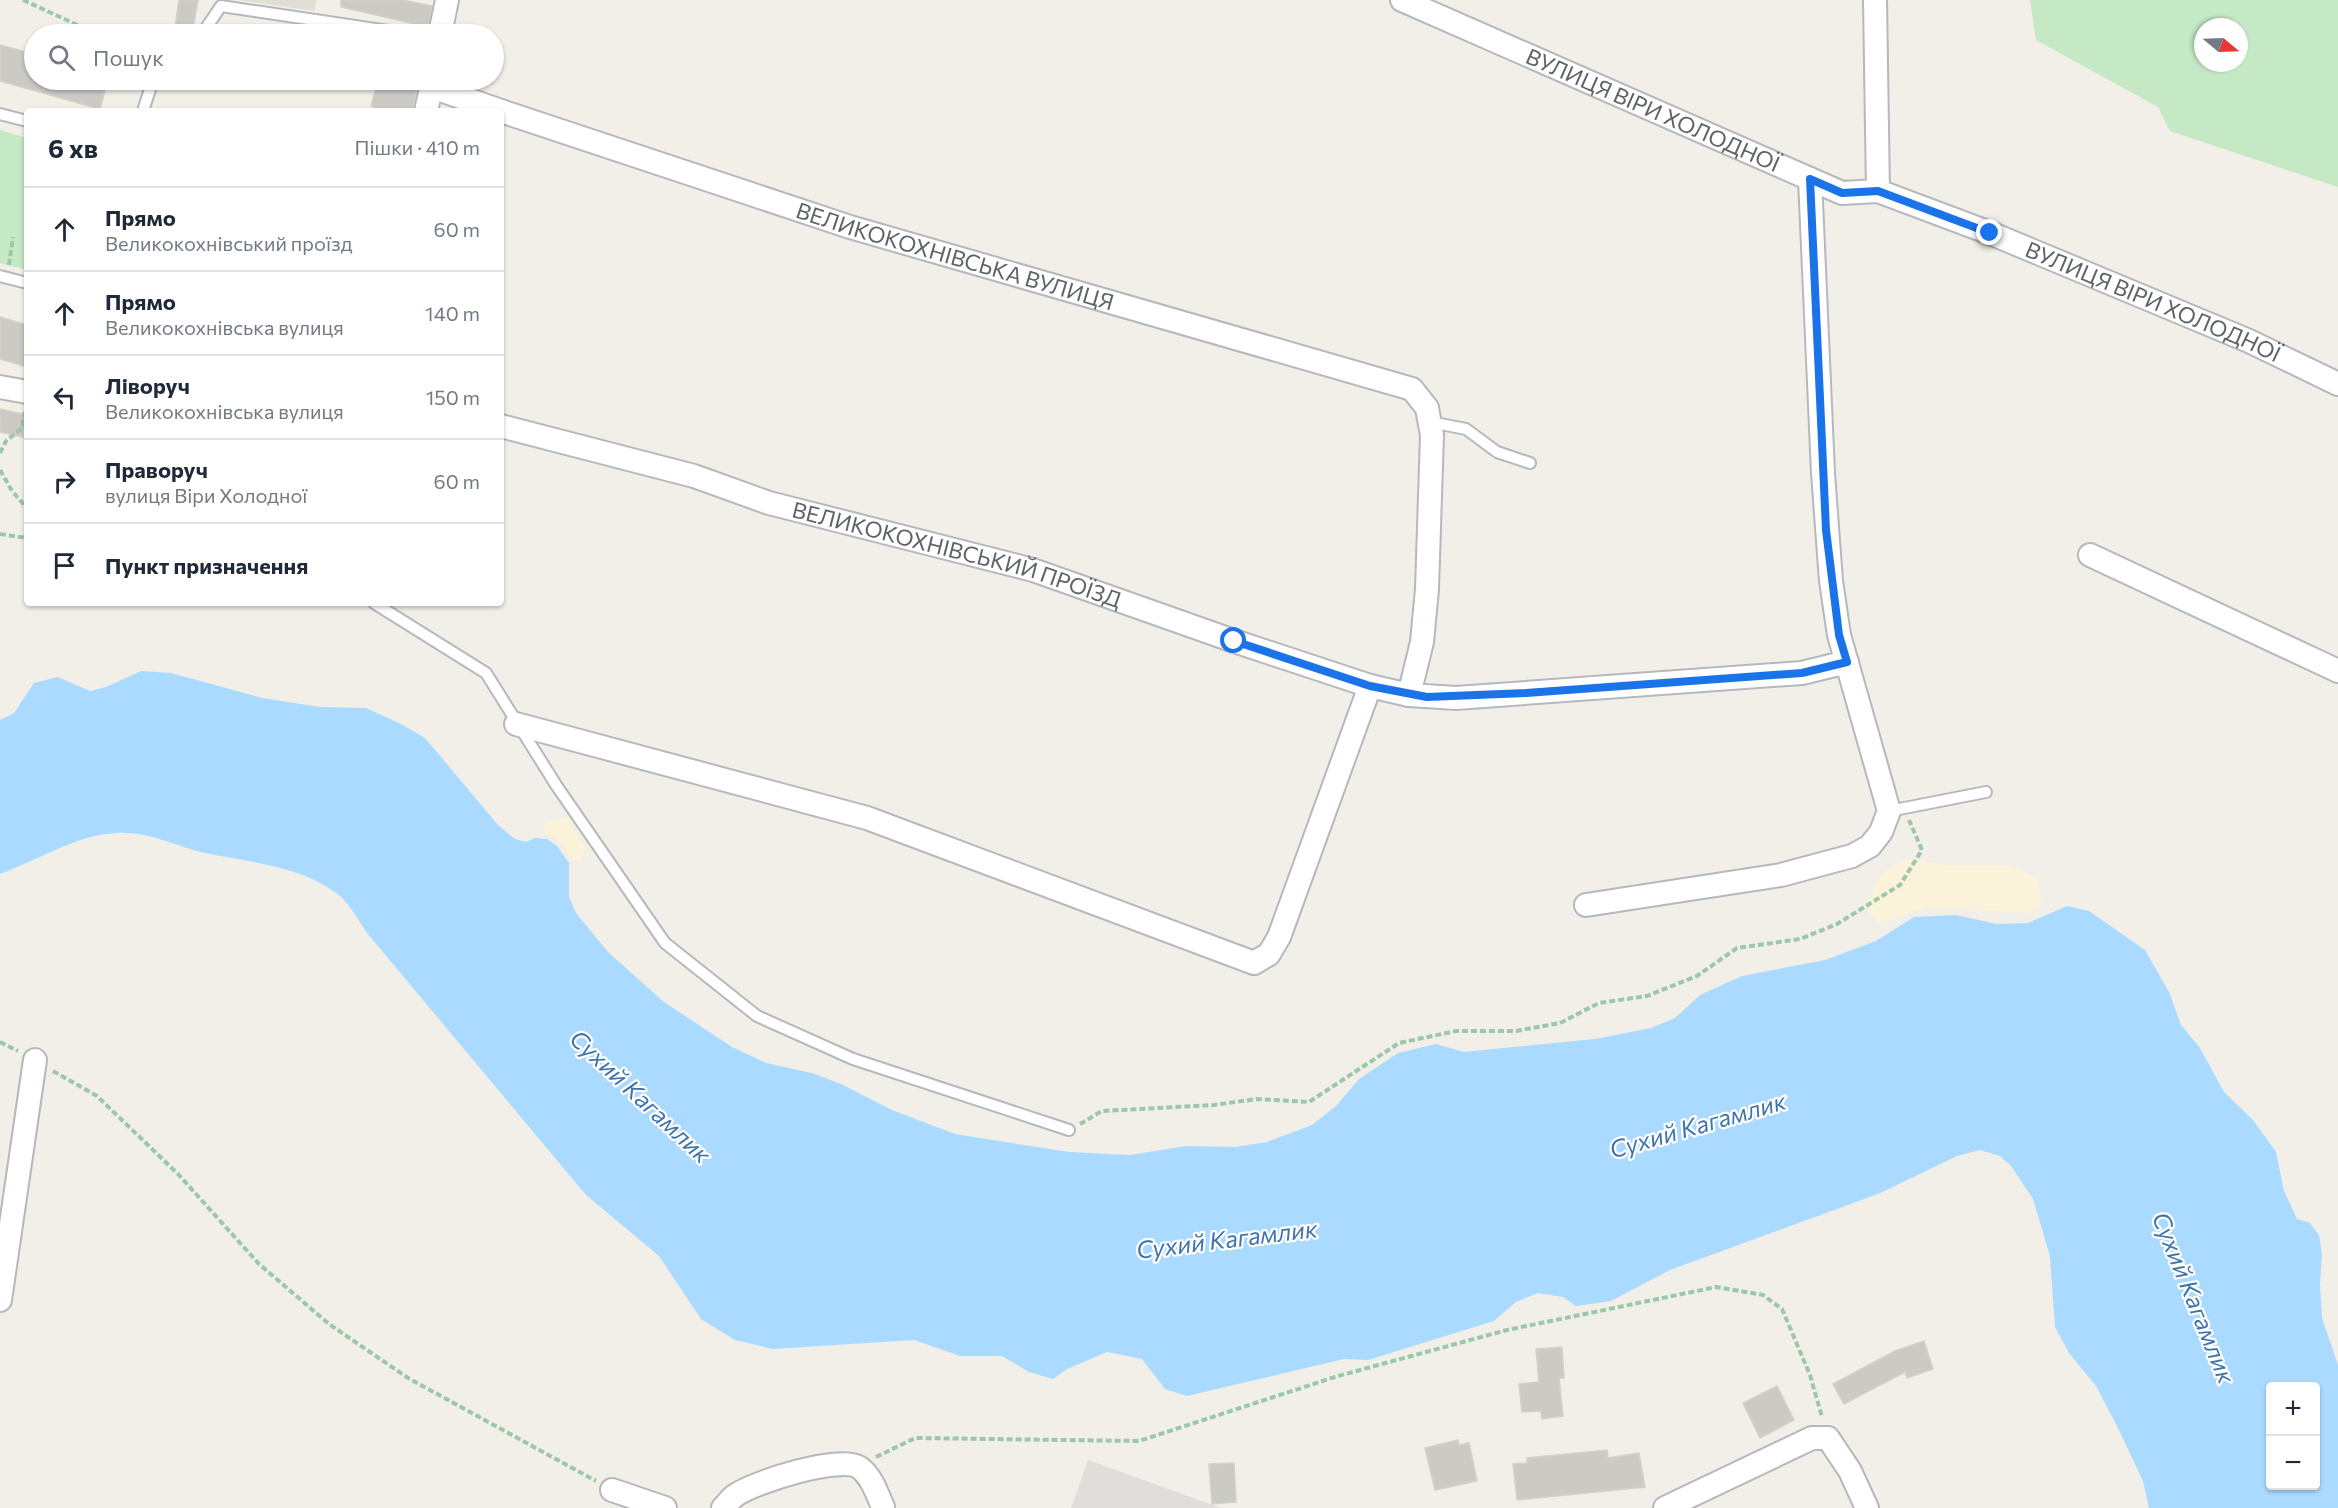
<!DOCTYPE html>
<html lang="uk">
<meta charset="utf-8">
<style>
body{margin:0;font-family:Commissioner,sans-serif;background:#f2f2f3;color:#1f2937}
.controls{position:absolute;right:18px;bottom:18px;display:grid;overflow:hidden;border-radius:6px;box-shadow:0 2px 4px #0004}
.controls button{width:54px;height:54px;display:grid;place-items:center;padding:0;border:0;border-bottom:2px solid #e0e1e3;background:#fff;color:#1f2937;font:30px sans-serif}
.compass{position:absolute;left:2194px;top:18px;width:54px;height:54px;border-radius:50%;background:#fff;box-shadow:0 2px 4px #0004;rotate:109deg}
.stop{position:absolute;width:18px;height:18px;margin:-14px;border:4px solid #1a73e8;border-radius:50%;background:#fff}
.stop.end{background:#1a73e8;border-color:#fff;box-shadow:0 2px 6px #0008}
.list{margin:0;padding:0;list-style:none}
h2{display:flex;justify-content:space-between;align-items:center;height:78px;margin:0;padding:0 24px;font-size:26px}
h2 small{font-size:20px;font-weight:400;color:#747a83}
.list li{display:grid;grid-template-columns:39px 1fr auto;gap:18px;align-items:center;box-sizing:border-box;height:84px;padding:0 24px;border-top:2px solid #e0e1e3}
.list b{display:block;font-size:22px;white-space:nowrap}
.list p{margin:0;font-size:20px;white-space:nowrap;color:#747a83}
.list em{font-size:20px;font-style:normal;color:#747a83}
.icon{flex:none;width:33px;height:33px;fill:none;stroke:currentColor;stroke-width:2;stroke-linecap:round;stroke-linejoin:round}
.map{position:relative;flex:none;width:2338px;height:1508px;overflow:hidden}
.search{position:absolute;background:#fff;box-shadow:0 2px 4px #0004;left:24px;top:24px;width:480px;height:66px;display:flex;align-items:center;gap:15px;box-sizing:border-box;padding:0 21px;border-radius:33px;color:#747a83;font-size:22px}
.panel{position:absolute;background:#fff;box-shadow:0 2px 4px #0004;left:24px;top:108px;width:480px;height:498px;border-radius:6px}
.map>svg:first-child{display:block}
</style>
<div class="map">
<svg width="2338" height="1508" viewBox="0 0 2338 1508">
<rect width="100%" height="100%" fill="#f1efe8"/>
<polygon fill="#e0deda" points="1088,1460 1221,1508 1071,1508"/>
<polygon fill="#e1ded6" points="239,0 316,0 315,11"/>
<g fill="#c5e8c5" fill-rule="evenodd">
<path d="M2030,0H2338V187L2170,131L2158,107L2036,40ZM2203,27H2239V63H2203Z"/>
<polygon points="0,130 27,138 27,270 0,263"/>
</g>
<g fill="#fbf3d9">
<path d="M567,817L586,849L580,861L570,858C563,844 558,835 542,832L548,821Z"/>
<path d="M1909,858L1942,865H2008L2038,877L2041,904L2029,913L1927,907L1879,924L1869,912C1875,879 1877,872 1909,858Z"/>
</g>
<path fill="#aadaff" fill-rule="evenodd" d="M141,671L171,673L262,698L320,707L366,708L401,724L425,738L498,825L515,839L526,842L535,838L547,839L557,846L569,863V897L576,913L608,952L664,1002L732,1047L766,1063L812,1073L841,1084L892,1110L955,1134L1069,1152L1130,1155L1186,1146L1235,1147L1267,1142L1312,1125L1336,1106L1359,1079L1398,1053L1436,1044L1464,1052L1595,1039L1651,1028L1675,1018L1700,995L1742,976L1825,960L1876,941L1914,917L1956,915L1997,924L2028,923L2067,906L2089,911L2145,950L2169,992L2181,1025L2200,1048L2224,1092L2253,1120L2276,1152L2284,1191L2297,1219L2310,1223L2319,1235L2322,1254L2320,1284L2322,1318L2338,1365V1508H2149L2143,1481L2118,1428L2096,1386L2069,1353L2055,1327L2050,1256L2033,1199L2011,1166L2000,1156L1980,1150L1957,1156L1878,1194L1670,1270L1611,1301L1576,1306L1563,1297L1538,1293L1516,1302L1494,1321L1368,1360L1344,1359L1187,1396L1165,1389L1142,1359L1107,1352L1067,1369L1053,1379L1029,1372L1002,1356H960L914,1340L773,1349L735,1340L701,1319L659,1256L586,1195L367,933C359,921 350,905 340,896C302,865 246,862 201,852C173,845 147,831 116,833C76,835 38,860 0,874V720L14,713L34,683L58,677L90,691L106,687ZM2270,1386H2316V1486H2270Z"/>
<g fill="#cccac5" stroke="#d6d1c6" stroke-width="1.5">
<polygon points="179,0 198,0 193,29 175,27"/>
<polygon points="341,0 403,0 432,6 428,27 341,7"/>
<polygon points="0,45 34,54 34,80 108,80 100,109 0,81"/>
<polygon points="378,80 419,80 412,111 380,111 381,109 371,106"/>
<polygon points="0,317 27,325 27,367 0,359"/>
<polygon points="0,409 27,415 23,437 0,432"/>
<polygon points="1924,1341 1933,1369 1907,1378 1905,1372 1844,1404 1833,1384 1895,1351"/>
<polygon points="1562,1347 1564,1378 1559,1378 1563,1416 1542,1419 1541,1411 1522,1412 1519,1384 1539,1382 1536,1349"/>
<polygon points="1777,1386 1794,1420 1760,1438 1743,1403"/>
<polygon points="1458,1440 1459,1445 1469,1443 1477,1481 1435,1490 1425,1448"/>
<polygon points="1607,1450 1608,1458 1639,1453 1645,1487 1517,1500 1513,1464 1527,1463 1527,1458"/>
<polygon points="1234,1463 1236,1502 1212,1504 1209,1464"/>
</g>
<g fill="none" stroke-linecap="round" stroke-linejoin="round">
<defs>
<g id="lane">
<polyline points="202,34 221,6 409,34"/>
<polyline points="143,111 153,80"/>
<polyline points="0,114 27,121"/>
<polyline points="0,276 27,283"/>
<polyline points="1430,422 1466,429 1497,452 1530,463"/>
<polyline points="374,603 486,673 556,785 665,943 757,1016 853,1059 1069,1130"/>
<polyline points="1889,811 1986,792"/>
</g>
<g id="street">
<path id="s1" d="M1402,0L1842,193L1878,191L1990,233L2249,341L2338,384"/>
<polyline points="1875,0 1878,191"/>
<polyline points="440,34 447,0"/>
<polyline points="432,87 501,111"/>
<polyline points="426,111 433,80"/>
<path id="s2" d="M501,111L850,227L1412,389L1427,408L1432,435L1427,589L1422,642L1409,695"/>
<polyline points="0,387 27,392"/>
<path id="s3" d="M501,426L694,476L769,503L1033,570L1234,641L1370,686L1409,695L1456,698L1802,673L1847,662"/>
<polyline points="2090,555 2338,671"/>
<polyline points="516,724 867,818 1254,963 1269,954 1279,937 1370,686"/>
<polyline points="1586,905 1781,875 1852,856 1870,846 1881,832 1889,811 1839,635 1831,581 1823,473 1810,179"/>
<polyline points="0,1300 35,1060"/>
<polyline points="612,1490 665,1508"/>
<path d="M723,1508C727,1504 731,1498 736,1495C755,1482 841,1454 860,1468C872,1477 877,1494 883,1507"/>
<polyline points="1665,1508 1812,1438 1828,1438 1850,1471 1867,1508"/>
</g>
</defs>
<use href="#lane" stroke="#b5b8bc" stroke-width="14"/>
<use href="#street" stroke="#b5b8bc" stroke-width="26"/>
<g stroke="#9cc7a9" stroke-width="4" stroke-dasharray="6 3" stroke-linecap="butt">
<polyline points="23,0 97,34"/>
<polyline points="9,265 13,237"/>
<polyline points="0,453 6,441 22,428 25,412"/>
<polyline points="0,470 12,491 27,508"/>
<polyline points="0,534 27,538"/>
<polyline points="0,1042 18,1051"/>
<polyline points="53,1071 97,1096 178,1174 259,1264 329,1324 408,1378 596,1481"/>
<polyline points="1080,1124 1102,1111 1214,1105 1257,1099 1309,1102 1399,1043 1456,1031 1516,1031 1560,1023 1599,1003 1647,996 1697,976 1737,948 1800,939 1837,924 1900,885 1922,850 1909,820"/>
<polyline points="876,1457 915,1438 1139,1441 1338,1376 1507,1330 1716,1287 1763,1295 1782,1309 1810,1375 1822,1417"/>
</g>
<use href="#lane" stroke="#fff" stroke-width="10"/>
<use href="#street" stroke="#fff" stroke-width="22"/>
</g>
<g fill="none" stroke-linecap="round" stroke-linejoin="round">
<polyline stroke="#1a73e8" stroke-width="8" points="1234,641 1370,686 1427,697 1526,693 1802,673 1847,662 1839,635 1826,530 1810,179 1842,193 1878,191 1990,233"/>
</g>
<g text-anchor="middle" stroke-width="4.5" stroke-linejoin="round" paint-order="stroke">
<g font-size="22" fill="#5f6368" stroke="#fff">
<text dy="8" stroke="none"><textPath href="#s1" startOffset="274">ВУЛИЦЯ ВІРИ ХОЛОДНОЇ</textPath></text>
<text dy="8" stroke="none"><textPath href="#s2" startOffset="477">ВЕЛИКОКОХНІВСЬКА ВУЛИЦЯ</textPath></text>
<text dy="8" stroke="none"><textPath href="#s1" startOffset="813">ВУЛИЦЯ ВІРИ ХОЛОДНОЇ</textPath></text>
<text dy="8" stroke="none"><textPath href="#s3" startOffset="474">ВЕЛИКОКОХНІВСЬКИЙ ПРОЇЗД</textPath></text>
</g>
<g font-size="24" font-style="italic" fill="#4174aa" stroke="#fff">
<text transform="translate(640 1097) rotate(43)" y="8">Сухий Кагамлик</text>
<text transform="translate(1698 1126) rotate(-16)" y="8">Сухий Кагамлик</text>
<text transform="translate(1227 1240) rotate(-7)" y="8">Сухий Кагамлик</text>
<text transform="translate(2193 1298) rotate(68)" y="8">Сухий Кагамлик</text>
</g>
</g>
</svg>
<div class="controls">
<button>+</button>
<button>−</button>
</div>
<svg class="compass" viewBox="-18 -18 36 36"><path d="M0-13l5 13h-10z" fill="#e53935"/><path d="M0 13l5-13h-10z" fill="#747a83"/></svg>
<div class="stop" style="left:1234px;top:641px"></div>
<div class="stop end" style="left:1990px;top:233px"></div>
<div class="search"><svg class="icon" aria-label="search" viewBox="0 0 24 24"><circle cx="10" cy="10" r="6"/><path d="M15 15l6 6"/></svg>Пошук</div>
<section class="panel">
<h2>6 хв<small>Пішки · 410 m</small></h2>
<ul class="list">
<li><svg class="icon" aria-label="ahead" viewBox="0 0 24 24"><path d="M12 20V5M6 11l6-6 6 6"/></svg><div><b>Прямо</b><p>Великокохнівський проїзд</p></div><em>60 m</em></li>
<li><svg class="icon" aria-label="ahead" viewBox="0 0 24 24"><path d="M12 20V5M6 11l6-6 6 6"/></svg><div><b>Прямо</b><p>Великокохнівська вулиця</p></div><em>140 m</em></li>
<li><svg class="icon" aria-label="left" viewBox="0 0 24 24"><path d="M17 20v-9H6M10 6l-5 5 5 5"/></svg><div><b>Ліворуч</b><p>Великокохнівська вулиця</p></div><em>150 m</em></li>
<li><svg class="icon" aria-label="right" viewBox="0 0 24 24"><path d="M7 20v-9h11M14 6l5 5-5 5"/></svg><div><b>Праворуч</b><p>вулиця Віри Холодної</p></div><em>60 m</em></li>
<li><svg class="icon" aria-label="arrive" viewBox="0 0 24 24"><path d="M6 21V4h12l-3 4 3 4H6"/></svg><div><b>Пункт призначення</b></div></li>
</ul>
</section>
</div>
